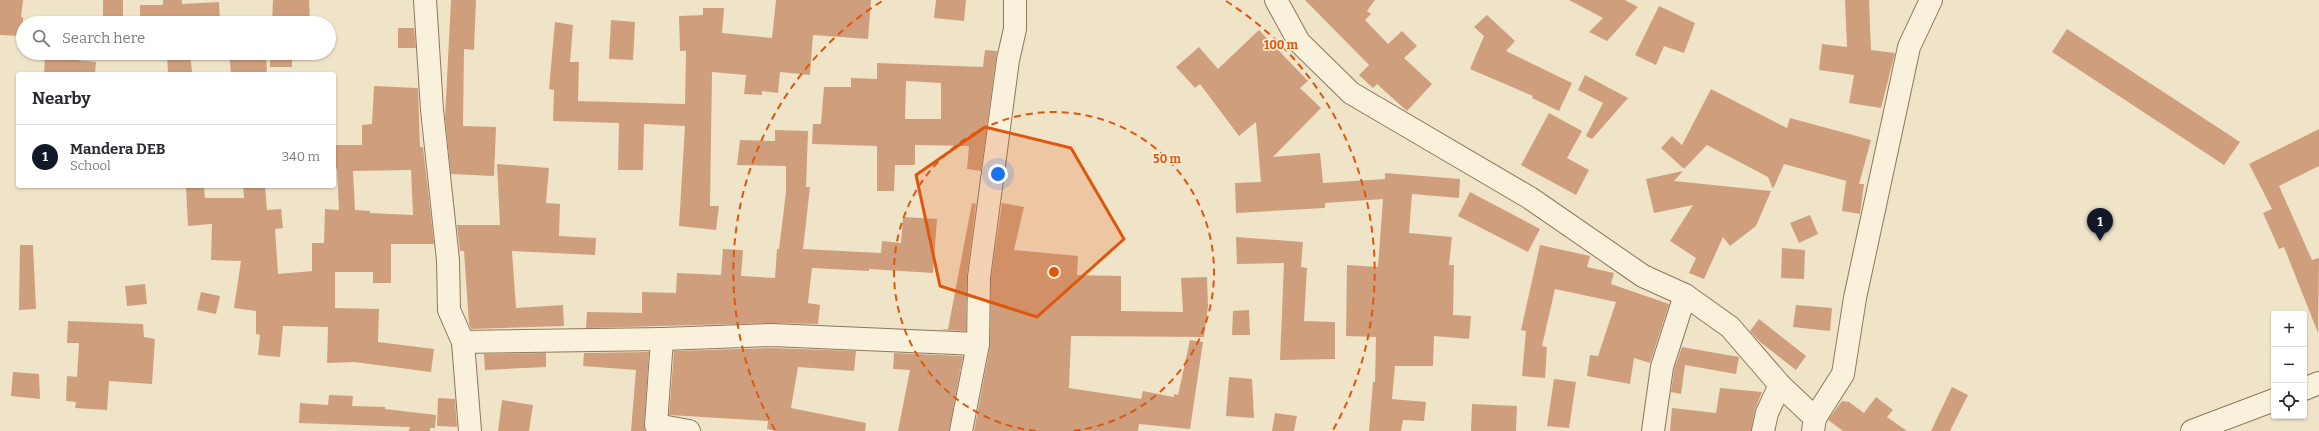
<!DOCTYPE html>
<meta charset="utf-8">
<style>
body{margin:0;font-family:Bitter,serif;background:#f7f7f7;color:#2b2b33}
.controls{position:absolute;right:12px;bottom:12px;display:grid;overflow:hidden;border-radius:4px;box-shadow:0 1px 3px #0004}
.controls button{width:36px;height:36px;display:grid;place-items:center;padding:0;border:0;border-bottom:1px solid #e1e1e2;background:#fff;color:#2b2b33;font:20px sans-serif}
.you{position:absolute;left:998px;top:174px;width:14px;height:14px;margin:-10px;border:3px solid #fff;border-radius:50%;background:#1a73e8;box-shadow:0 0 0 6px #1a73e833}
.badge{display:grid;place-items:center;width:26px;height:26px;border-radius:50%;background:#111827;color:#fff;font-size:13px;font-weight:700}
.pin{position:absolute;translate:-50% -33px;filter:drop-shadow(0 1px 2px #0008)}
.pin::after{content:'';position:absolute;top:21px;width:14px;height:12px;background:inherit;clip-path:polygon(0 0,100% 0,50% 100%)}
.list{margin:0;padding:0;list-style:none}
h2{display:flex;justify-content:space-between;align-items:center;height:52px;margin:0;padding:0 16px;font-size:17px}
h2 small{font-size:13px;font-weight:400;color:#7c7c81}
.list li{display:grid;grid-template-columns:26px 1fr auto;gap:12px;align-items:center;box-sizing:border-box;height:64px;padding:0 16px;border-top:1px solid #e1e1e2}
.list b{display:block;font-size:15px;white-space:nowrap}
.list p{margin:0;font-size:13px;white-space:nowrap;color:#7c7c81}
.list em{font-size:13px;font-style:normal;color:#7c7c81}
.icon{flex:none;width:22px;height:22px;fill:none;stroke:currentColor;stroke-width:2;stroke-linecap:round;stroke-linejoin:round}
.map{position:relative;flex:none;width:2319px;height:431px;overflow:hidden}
.search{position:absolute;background:#fff;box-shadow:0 1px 3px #0004;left:16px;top:16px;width:320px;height:44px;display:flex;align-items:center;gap:10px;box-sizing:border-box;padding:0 14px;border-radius:22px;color:#7c7c81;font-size:15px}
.panel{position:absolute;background:#fff;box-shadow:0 1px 3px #0004;left:16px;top:72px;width:320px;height:116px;border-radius:4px}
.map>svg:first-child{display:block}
</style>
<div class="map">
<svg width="2319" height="431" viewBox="0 0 2319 431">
<rect width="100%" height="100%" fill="#f0e4c8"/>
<g fill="#cf9f7d" fill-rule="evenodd">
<polygon points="0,0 23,0 21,17 23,17 23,36 0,35"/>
<rect x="103" y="0" width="20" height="20"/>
<polygon points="163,0 182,0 182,4 219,2 220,22 140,23 140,5 163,5"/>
<polygon points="273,0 309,0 310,22 272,23"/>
<polygon points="451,0 476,0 474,50 464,49 463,126 496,127 494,176 451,174 445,118"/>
<polygon points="776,0 871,0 868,39 813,35 810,75 780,72 778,93 762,91 762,95 744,94 746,75 712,72 710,206 719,206 716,230 679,226 685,126 644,124 643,170 618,170 619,123 553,121 554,90 549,89 555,22 573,25 570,62 579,62 578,101 685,104 686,51 680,51 679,16 703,15 703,8 724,8 722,33 772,38"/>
<polygon points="936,0 966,0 964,21 934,18"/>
<polygon points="1305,0 1375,0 1367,11 1371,14 1365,20 1388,44 1402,31 1417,46 1404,58 1432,84 1407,111 1377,84 1373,88 1359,75 1369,65"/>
<polygon points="1569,0 1625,0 1638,7 1607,41 1589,32 1603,18"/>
<polygon points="1845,0 1869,0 1871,50 1895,53 1881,108 1849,103 1854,75 1819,70 1822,44 1847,47"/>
<polygon points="1659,6 1695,23 1684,53 1664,46 1656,65 1635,55"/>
<polygon points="1487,15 1515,41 1506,51 1572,83 1559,111 1532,98 1533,96 1470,69 1484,36 1474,27"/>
<polygon points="611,20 635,22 633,60 609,59"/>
<polygon points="398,28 414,28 416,48 398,48"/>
<polygon points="2067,29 2240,142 2224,165 2052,52"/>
<polygon points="1259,30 1308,81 1300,88 1321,108 1273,157 1320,153 1323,183 1385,179 1385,173 1460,179 1459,198 1412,194 1409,233 1452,237 1449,265 1454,265 1453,315 1471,316 1469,339 1434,336 1433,366 1395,366 1392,399 1426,402 1424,421 1403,420 1401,431 1369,431 1373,382 1375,382 1376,337 1346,336 1347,265 1378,267 1383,199 1325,203 1325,208 1236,213 1235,183 1261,182 1256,122 1239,136 1200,84 1195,88 1176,67 1199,47 1218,69"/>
<path d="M985,50L997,51L981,171L967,169L969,146L915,145V165H895L894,191H877V146L812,144L813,124H821L824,87H851V78L877,79V63L983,67ZM906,81L941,83V119H905Z"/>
<polygon points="167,53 190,53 192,72 168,74"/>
<polygon points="229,53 266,53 267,74 231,74"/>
<rect x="270" y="53" width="22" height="14"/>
<polygon points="45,57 96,62 95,74 44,74"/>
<polygon points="1585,75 1628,98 1592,139 1586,136 1603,103 1578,90"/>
<path d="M374,86L418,88L420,147H423L434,244H391V283H373V272H335V308L379,309L378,342L434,349L431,372L354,362L327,363L328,327L283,326L280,357L258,355L260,335L256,334V311L234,308L241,261L211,260L212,224L188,226L186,186H204L205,198H244L243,186H265L267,210L281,209L283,228L275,229L278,274L312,271V243H324L325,209L339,210L337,169L334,168V145H362V125L372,124ZM411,170L413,215L370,213V211L355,210L353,171Z"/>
<polygon points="1711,89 1787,128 1790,118 1871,140 1859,184 1864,184 1860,214 1842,211 1846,181 1854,183 1784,164 1773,189 1768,177 1707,145 1684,169 1661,148 1672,136 1682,145"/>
<polygon points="1549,113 1582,131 1567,158 1589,170 1576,195 1521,165"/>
<polygon points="2319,129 2319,166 2279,186 2312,260 2319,258 2318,333 2284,247 2279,249 2263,213 2272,209 2249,164"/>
<polygon points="775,130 808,131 806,187 810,187 803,249 881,253 882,241 901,243 903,217 937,219 933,273 869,269 869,271 812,268 808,303 820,305 818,324 772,323 586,328 587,312 642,313 642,292 676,293 677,273 721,275 723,249 743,250 741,276 775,278 777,249 779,249 786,192 786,166 737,165 740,140 775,141"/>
<polygon points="497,164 549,168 546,203 560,204 559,236 596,238 595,255 512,251 516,308 563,305 564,326 471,329 469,324 464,251 460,251 457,225 500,225"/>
<polygon points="1683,171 1674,181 1771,191 1756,226 1730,246 1723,237 1704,279 1689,273 1696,258 1670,241 1693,205 1654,213 1646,179"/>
<polygon points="1470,192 1540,229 1528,252 1458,216"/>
<polygon points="972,203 976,204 967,275 966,331 940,330 948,329"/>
<polygon points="1002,203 1024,207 1014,250 1078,256 1077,275 1121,276 1121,311 1183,312 1181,278 1207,277 1208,306 1204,337 1071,336 1069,388 1141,399 1143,391 1174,397 1174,394 1178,395 1190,340 1203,342 1190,429 1139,424 1138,431 974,431 990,346 991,278"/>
<polygon points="1810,215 1818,234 1799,243 1790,223"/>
<polygon points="1236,237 1303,242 1301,267 1307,268 1304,321 1335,322 1335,359 1280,360 1284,263 1237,264"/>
<polygon points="20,245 33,245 36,309 19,310"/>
<polygon points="1540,245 1590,256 1587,267 1614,273 1611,284 1669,304 1650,363 1634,358 1630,384 1587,376 1590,355 1598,356 1616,302 1555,289 1542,346 1547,347 1545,378 1522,376 1526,331 1521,330"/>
<polygon points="1782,248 1805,250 1804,279 1781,278"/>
<polygon points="145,284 147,304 127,306 125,286"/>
<polygon points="201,292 220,296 216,314 197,310"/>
<polygon points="1796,305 1832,308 1830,331 1793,327"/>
<polygon points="1249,310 1250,335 1232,335 1233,311"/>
<polygon points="1759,319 1806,356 1796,370 1760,342 1750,331"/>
<polygon points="68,321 143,324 144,337 155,339 152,384 109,381 107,410 75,408 76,402 66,401 67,376 77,377 79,343 67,343"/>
<polygon points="1682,347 1739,357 1736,374 1685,365 1681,394 1671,392 1674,370"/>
<polygon points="772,348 856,351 854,371 798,367 791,408 866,423 865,431 776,431 767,429 768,421 669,415 674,351"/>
<polygon points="649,352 644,424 645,431 631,431 636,370 583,366 584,353"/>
<polygon points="546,353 546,367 485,370 484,354"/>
<polygon points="894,353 963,356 949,431 898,431 910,370 893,369"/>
<polygon points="13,372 39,374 40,399 11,396"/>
<polygon points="1229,377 1252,379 1254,418 1226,416"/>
<polygon points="1554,379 1576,382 1569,428 1547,426"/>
<polygon points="1952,387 1968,395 1950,431 1931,431"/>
<polygon points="1720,388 1762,392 1755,410 1751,431 1670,431 1672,408 1716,413"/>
<polygon points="329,395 353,396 352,406 385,407 385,409 436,415 435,428 430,428 430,431 409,431 410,427 299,423 300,403 328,405"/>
<polygon points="1876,397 1893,410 1887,417 1907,431 1843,431 1828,420 1842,401 1849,402 1864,413"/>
<polygon points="438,398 455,399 457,427 437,426"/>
<polygon points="502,400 533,405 529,431 498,431"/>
<polygon points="1472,404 1517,406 1516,431 1471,431"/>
<polygon points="1275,413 1297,416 1294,431 1272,431"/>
</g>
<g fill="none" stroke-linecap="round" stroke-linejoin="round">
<defs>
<g id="minor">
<polyline points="425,0 432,110 448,260 449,310 463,342 470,431"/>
<polyline points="1276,0 1299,42 1351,93 1530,198 1643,276 1685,295 1730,327 1780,385 1815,418 1813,431"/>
<polyline points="662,339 656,425 689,431"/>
<polyline points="463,342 662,339 772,335 978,344"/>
<polyline points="2304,389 2319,383"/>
<polyline points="1815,418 1843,374 1855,298 1909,47 1931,0"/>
<polyline points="961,431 978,344 979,277 1008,60 1015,29 1015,0"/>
<polyline points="1653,431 1662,367 1685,295"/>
<polyline points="1763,431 1767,413 1780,385"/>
<polyline points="2192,431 2274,400"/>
</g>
</defs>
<use href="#minor" stroke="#8d765c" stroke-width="24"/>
<use href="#minor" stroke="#faf1dc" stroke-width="22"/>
</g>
<path fill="#df570d" fill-opacity="0.2" stroke="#df570d" stroke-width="3" stroke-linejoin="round" d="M985,127L1071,148L1124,239L1037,317L940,286L916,175Z"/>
<g fill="none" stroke="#df570d" stroke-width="2" stroke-dasharray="7 5">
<path d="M1036 431A160 160 0 1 1 1072 431"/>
<path d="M775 430A321 321 0 0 1 882 1M1226 1A321 321 0 0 1 1333 430"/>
</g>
<circle cx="1054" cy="272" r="6" fill="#df570d" stroke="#f7eed8" stroke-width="2"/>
<g font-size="12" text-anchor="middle" font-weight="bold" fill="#df570d" stroke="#f7eed8" stroke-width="3.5" stroke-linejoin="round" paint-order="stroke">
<text x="1281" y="49">100 m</text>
<text x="1167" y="163">50 m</text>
</g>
</svg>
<div class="controls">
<button>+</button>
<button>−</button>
<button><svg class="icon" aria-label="locate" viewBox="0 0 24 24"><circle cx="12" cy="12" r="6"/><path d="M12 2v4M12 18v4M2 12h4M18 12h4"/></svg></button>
</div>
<div class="you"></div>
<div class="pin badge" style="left:2100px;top:241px">1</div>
<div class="search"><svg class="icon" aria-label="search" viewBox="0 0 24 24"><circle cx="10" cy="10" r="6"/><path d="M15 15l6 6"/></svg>Search here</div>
<section class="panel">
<h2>Nearby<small></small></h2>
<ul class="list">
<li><span class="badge">1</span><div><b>Mandera DEB</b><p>School</p></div><em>340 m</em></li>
</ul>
</section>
</div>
